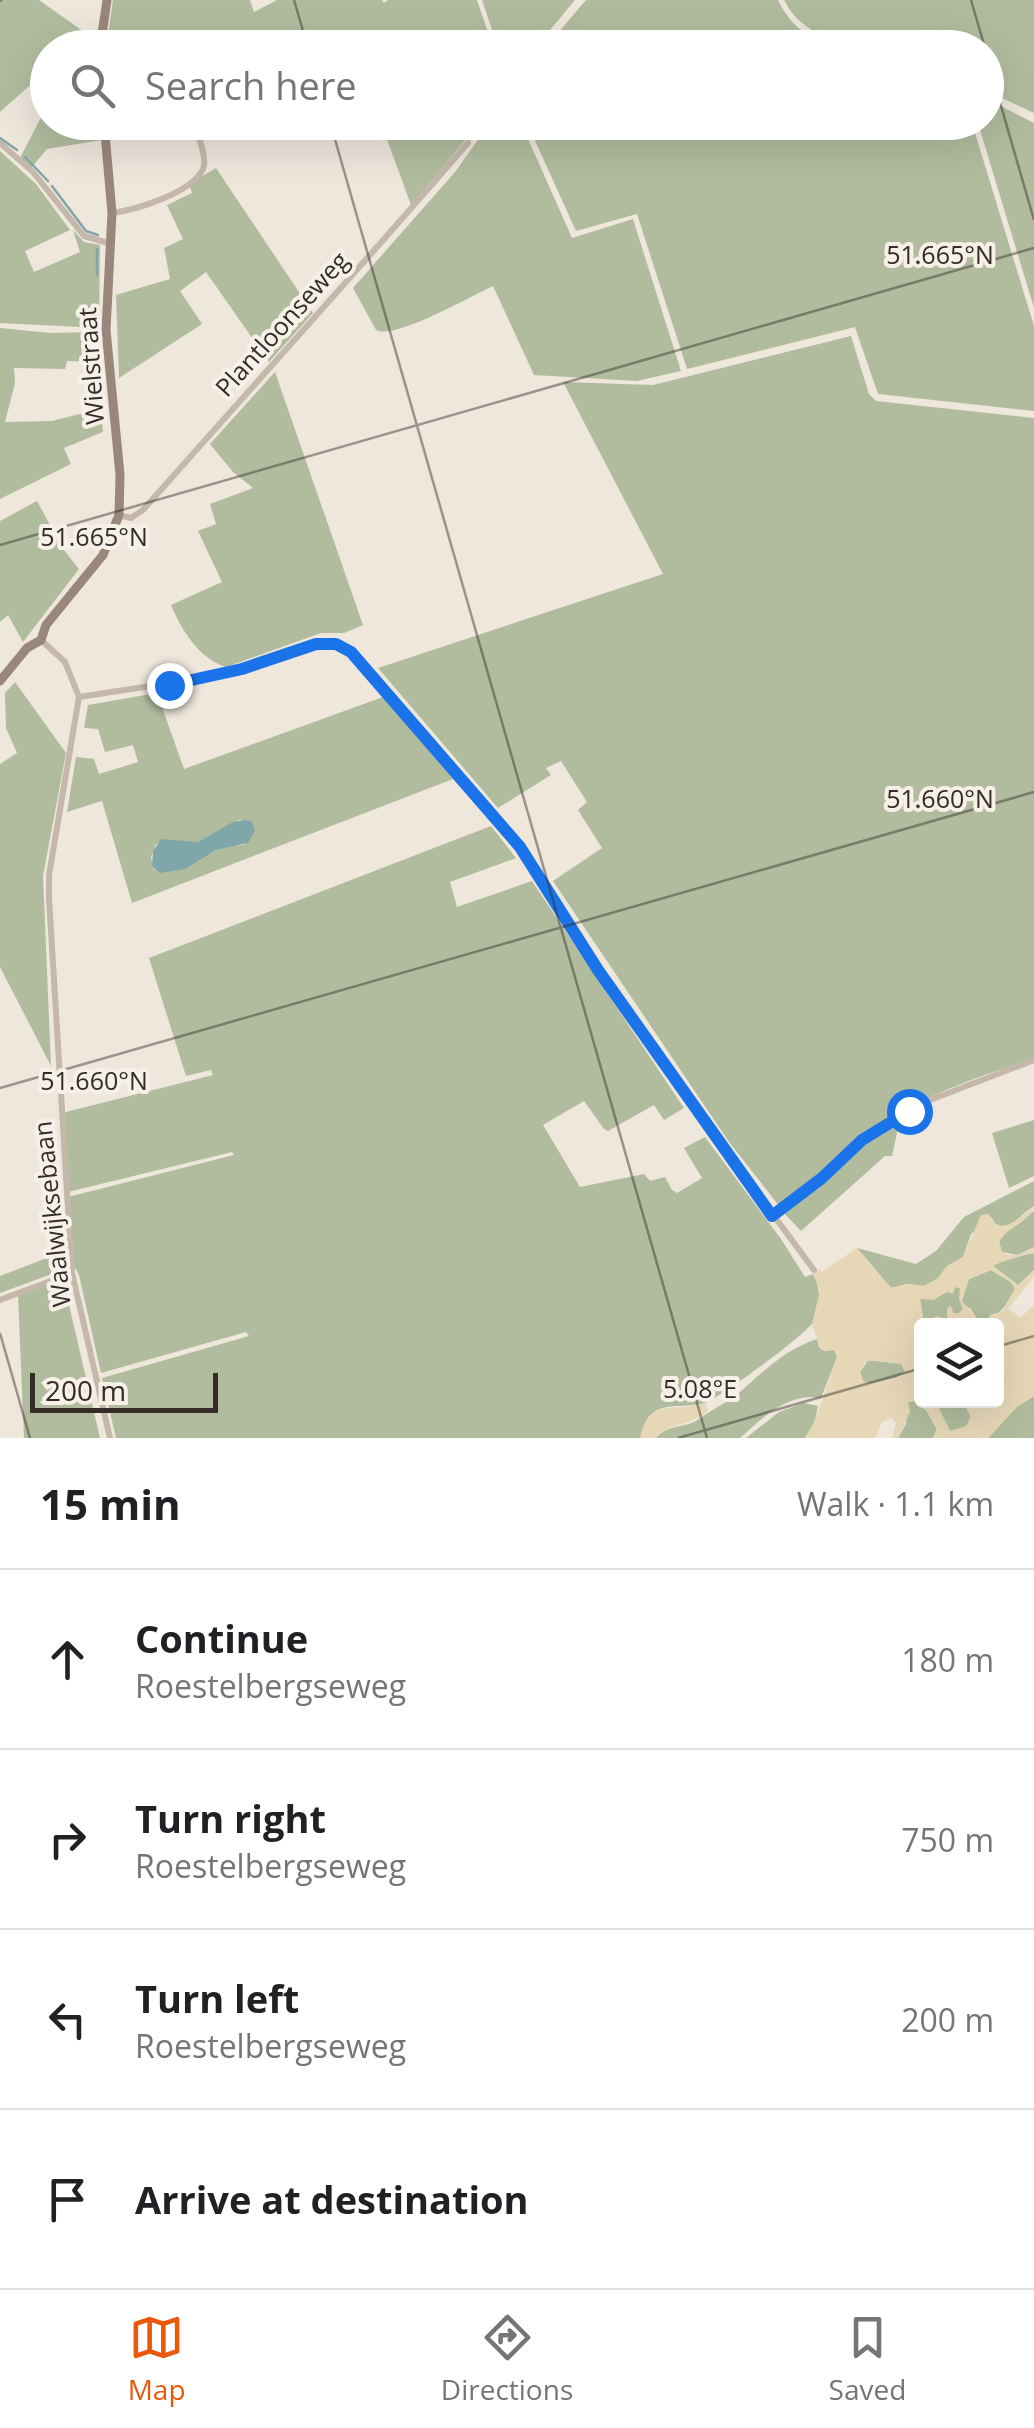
<!DOCTYPE html>
<meta charset="utf-8">
<style>
body{margin:0;font-family:"Open Sans",sans-serif;background:#f2f2f2;color:#202124}
.controls{position:absolute;right:30px;bottom:30px;display:grid;overflow:hidden;border-radius:10px;box-shadow:0 10px 40px #0002}
.controls button{width:90px;height:90px;display:grid;place-items:center;padding:0;border:0;border-bottom:2px solid #e0e0e0;background:#fff;color:#202124;font:50px sans-serif}
.scale{position:absolute;left:30px;bottom:25px;width:188px;box-sizing:border-box;padding-left:10px;border:5px solid #342c28;border-top:0;font-size:28px;line-height:35px;white-space:nowrap;color:#342c28;-webkit-text-stroke:8px #f7f0e8;paint-order:stroke}
.stop{position:absolute;width:30px;height:30px;margin:-22px;border:8px solid #1a73e8;border-radius:50%;background:#fff}
.stop.end{background:#1a73e8;border-color:#fff;box-shadow:0 2px 10px #0008}
.list{margin:0;padding:0;list-style:none}
h2{display:flex;justify-content:space-between;align-items:center;height:130px;margin:0;padding:0 40px;font-size:42px}
h2 small{font-size:32px;font-weight:400;color:#757577}
.list li{display:grid;grid-template-columns:65px 1fr auto;gap:30px;align-items:center;box-sizing:border-box;height:180px;padding:0 40px;border-top:2px solid #e0e0e0}
.list b{display:block;font-size:38px;white-space:nowrap}
.list p{margin:0;font-size:32px;white-space:nowrap;color:#757577}
.list em{font-size:32px;font-style:normal;color:#757577}
.icon{flex:none;width:55px;height:55px;fill:none;stroke:currentColor;stroke-width:2;stroke-linecap:round;stroke-linejoin:round}
.map{position:relative;flex:none;width:1034px;height:1438px;overflow:hidden}
.search{position:absolute;background:#fff;box-shadow:0 10px 40px #0002;left:30px;right:30px;top:30px;height:110px;display:flex;align-items:center;gap:25px;box-sizing:border-box;padding:0 35px;border-radius:55px;color:#757577;font-size:38px}
.sheet{height:850px;background:#fff}
nav{display:flex;justify-content:space-around;align-items:center;box-sizing:border-box;height:140px;border-top:2px solid #e0e0e0;background:#fff;font-size:28px;color:#757577}
nav a{display:grid;justify-items:center;gap:5px}
nav .on{color:#ea580c}
.map>svg:first-child{display:block}
</style>
<div class="map">
<svg width="1034" height="1438" viewBox="0 0 1034 1438">
<rect width="100%" height="100%" fill="#efe6dc"/>
<g fill="#b1bc9e" fill-rule="evenodd">
<polygon points="0,0 39,0 94,39 93,47 48,48 47,70 0,112"/>
<polygon points="113,0 250,0 254,12 277,0 382,0 384,3 388,0 477,0 493,47 106,48"/>
<polygon points="482,0 575,0 536,47 498,48"/>
<path d="M586,0H778C792,28 809,39 838,47H546Z"/>
<path d="M784,0H1034V113L987,91L986,48C926,48 816,65 784,0Z"/>
<polygon points="987,99 1034,123 1034,308 978,123 986,122"/>
<polygon points="47,106 48,122 99,123 102,140 47,149 31,168 20,158"/>
<polygon points="381,123 480,123 411,205"/>
<path d="M490,123H521L572,238L633,219L681,371L637,381L534,375L493,286C471,296 395,340 376,330L353,288L455,172Z"/>
<polygon points="527,123 972,123 1034,326 1034,411 878,394 855,327 687,369 637,214 576,231"/>
<polygon points="0,151 36,184 70,230 25,251 34,272 80,252 73,230 84,242 100,245 99,328 0,323"/>
<polygon points="216,168 313,313 269,362 206,272 180,291 202,324 119,378 116,295 170,279 164,248 183,239 167,205 192,193 189,184"/>
<polygon points="0,328 50,333 97,332 98,362 67,361 65,369 14,368 15,383 5,422 52,421 100,409 103,432 64,448 71,464 0,499"/>
<path d="M851,336L869,394L876,401L1034,418V1058C975,1078 913,1098 864,1136C835,1159 809,1185 780,1207L729,1142L553,881L602,848L578,810L587,802L561,761L546,768L551,775L498,808L378,668L663,574L563,382L653,385Z"/>
<path d="M275,372L363,625L344,633H321L226,667C199,659 181,629 171,605L222,582L198,531L216,524L210,504L253,488L233,472L210,444Z"/>
<polygon points="37,501 63,549 79,569 23,642 8,615 0,622 0,521"/>
<polygon points="15,682 66,753 43,876 51,1066 0,967 0,764 17,753 6,728 5,693"/>
<path d="M157,693L184,769L383,697L453,779L132,903L102,801L67,812L76,757L94,759L99,774L138,762L133,745L105,752L98,729L84,728L88,705ZM239,820L250,821L246,844C236,846 222,847 214,851C194,860 179,877 154,869L151,857L156,844L198,842Z"/>
<path d="M491,826L516,858L450,882L457,907L532,881L684,1108L664,1120L654,1105L608,1131L604,1129L584,1101L543,1125L580,1187L644,1174L650,1181L665,1177L672,1190L677,1193L702,1178L684,1148L705,1137L781,1239L805,1277L813,1274C821,1287 820,1303 816,1318C811,1332 724,1394 707,1402C690,1409 669,1402 654,1412C645,1418 643,1428 640,1438H116L102,1378L249,1336L246,1332L101,1373L79,1275L72,1262L68,1197L234,1155L232,1152L68,1192L62,1113L213,1075L211,1070L186,1076L149,958Z"/>
<polygon points="900,1119 892,1156 885,1156 801,1231 783,1212 828,1178 881,1128"/>
<polygon points="1034,1120 1034,1176 1009,1188 992,1133"/>
<path d="M1034,1181V1206C1021,1213 1013,1230 996,1225L991,1217L971,1234L963,1257L937,1279L924,1286L908,1284L891,1288L857,1248L916,1264L936,1251L964,1217Z"/>
<polygon points="1034,1211 1034,1247 1018,1255 1002,1252 999,1242 1005,1232"/>
<polygon points="60,1253 60,1271 0,1293 0,1276"/>
<path d="M1034,1253V1270L1018,1285L993,1266C1001,1261 1023,1255 1034,1253Z"/>
<path d="M991,1270L1011,1282L1015,1289C1006,1305 999,1320 978,1321L971,1309L961,1303L964,1309L958,1314L953,1313L951,1307L948,1319L929,1323L923,1318L920,1299H934L955,1287L961,1288L962,1295L969,1279Z"/>
<polygon points="63,1279 100,1438 24,1438 18,1295"/>
<path d="M817,1339L819,1347L825,1351L834,1350L837,1357L821,1398C789,1392 762,1418 740,1438H656C669,1423 685,1429 699,1419C711,1410 726,1403 739,1393C764,1371 784,1350 817,1339Z"/>
<polygon points="868,1360 902,1364 905,1372 896,1378 868,1384 863,1381 860,1372"/>
<polygon points="1034,1396 1034,1438 988,1438 1017,1407"/>
<polygon points="914,1401 926,1410 937,1429 933,1438 898,1438 906,1424 907,1402"/>
<path d="M935,1401C951,1401 964,1398 971,1416L966,1427L950,1431Z"/>
<polygon points="804,1403 818,1406 815,1421 805,1438 746,1438 779,1412"/>
</g>
<g fill="#e6d7b7" fill-rule="evenodd">
<path d="M1034,1206C1030,1223 1007,1226 999,1242L1002,1252C1014,1258 1023,1254 1034,1247V1253C1024,1255 1001,1261 993,1266L1018,1285L1034,1270L1033,1278L1008,1309L1021,1317L1034,1305V1396L1017,1407L988,1438H933L937,1429L926,1410L914,1401L908,1402L910,1412L898,1438H892L896,1423L892,1418L882,1422L875,1438H805C816,1426 830,1376 837,1357L834,1350H821L812,1324L820,1290L813,1274L819,1269L822,1272L857,1248L891,1288L908,1284L924,1286L937,1279L947,1266L963,1257L981,1215L989,1214L994,1223L1003,1227L1018,1220ZM990,1270L1011,1282L1015,1289L1002,1312L991,1314L987,1321H979L962,1301L969,1279ZM955,1287L960,1288L959,1299L963,1309L958,1314L953,1313L951,1306L947,1308V1319L936,1316L929,1323L923,1318L920,1299L934,1300L945,1291L953,1294ZM922,1326H996V1400L958,1401L965,1406L971,1417L966,1426L950,1431L935,1400H922ZM873,1360L901,1364L905,1372L896,1378L868,1384L863,1381L860,1372L865,1362Z"/>
<path d="M705,1403L708,1411C689,1427 671,1421 656,1438H640C651,1395 673,1414 705,1403Z"/>
</g>
<polygon fill="#7fa6a8" points="244,820 251,821 255,830 248,843 216,850 185,869 160,873 152,866 153,851 161,839 198,842 233,822"/>
<g fill="none" stroke-linecap="round" stroke-linejoin="round">
<g stroke="#7fa6a8" stroke-width="2.5">
<polyline points="0,138 17,150"/>
<polyline points="25,157 48,181"/>
<polyline points="52,186 86,231 98,235"/>
<polyline points="97,249 97,275"/>
</g>
<g stroke="#c5b7aa" stroke-width="6">
<polyline points="0,143 33,172 84,236 108,243"/>
<path d="M112,213C135,210 192,193 203,169C208,157 197,134 193,122"/>
<path d="M119,515L131,518L143,510C251,388 361,267 468,143"/>
<polyline points="41,640 65,662 79,697 49,875 49,898 72,1273 110,1438"/>
<polyline points="79,697 222,675 316,644 336,644 351,652 520,847 670,1075 814,1270"/>
<polyline points="772,1215 822,1179 862,1140 880,1128 930,1100 1034,1060"/>
<polyline points="0,1300 72,1273"/>
</g>
<g stroke="#99877b" stroke-width="9">
<polyline points="100,48 107,0"/>
<polyline points="0,681 27,648 41,640 46,625 103,555 119,515 120,475 106,330 112,213 104,122"/>
</g>
</g>
<g fill="none" stroke-linecap="round" stroke-linejoin="round">
<polyline stroke="#1a73e8" stroke-width="12" points="169,685 242,669 316,644 336,644 351,652 520,847 598,970 772,1216 822,1178 862,1140 909,1111"/>
</g>
<path fill="none" stroke="#342c28" stroke-width="2.5" stroke-opacity="0.45" d="M294,0L308,48M971,0L985,48M0,1L2,0M986,54L1034,220M330,122L707,1438M0,545L1034,248M0,1088L1034,792M0,1333L30,1438M996,1347L1034,1336M678,1438L922,1368"/>
<g text-anchor="middle" stroke-width="8" stroke-linejoin="round" paint-order="stroke">
<g font-size="25" fill="#342c28" stroke="#f7f0e8">
<text transform="translate(282 324) rotate(-48)" y="9">Plantloonseweg</text>
<text transform="translate(91 366) rotate(-94)" y="9">Wielstraat</text>
<text transform="translate(52 1214) rotate(-96)" y="9">Waalwijksebaan</text>
</g>
</g>
<g font-size="25" text-anchor="middle" fill="#342c28" stroke="#f7f0e8" stroke-width="8" stroke-linejoin="round" paint-order="stroke">
<text x="940" y="264">51.665°N</text>
<text x="94" y="546">51.665°N</text>
<text x="940" y="808">51.660°N</text>
<text x="94" y="1090">51.660°N</text>
<text x="700" y="1398">5.08°E</text>
</g>
</svg>
<div class="controls">
<button><svg class="icon" aria-label="layers" viewBox="0 0 24 24"><path d="M12 4l9 5-9 5-9-5zM3 14l9 5 9-5"/></svg></button>
</div>
<div class="scale">200 m</div>
<div class="stop" style="left:909px;top:1111px"></div>
<div class="stop end" style="left:169px;top:685px"></div>
<div class="search"><svg class="icon" aria-label="search" viewBox="0 0 24 24"><circle cx="10" cy="10" r="6"/><path d="M15 15l6 6"/></svg>Search here</div>
</div>
<section class="sheet">
<h2>15 min<small>Walk · 1.1 km</small></h2>
<ul class="list">
<li><svg class="icon" aria-label="ahead" viewBox="0 0 24 24"><path d="M12 20V5M6 11l6-6 6 6"/></svg><div><b>Continue</b><p>Roestelbergseweg</p></div><em>180 m</em></li>
<li><svg class="icon" aria-label="right" viewBox="0 0 24 24"><path d="M7 20v-9h11M14 6l5 5-5 5"/></svg><div><b>Turn right</b><p>Roestelbergseweg</p></div><em>750 m</em></li>
<li><svg class="icon" aria-label="left" viewBox="0 0 24 24"><path d="M17 20v-9H6M10 6l-5 5 5 5"/></svg><div><b>Turn left</b><p>Roestelbergseweg</p></div><em>200 m</em></li>
<li><svg class="icon" aria-label="arrive" viewBox="0 0 24 24"><path d="M6 21V4h12l-3 4 3 4H6"/></svg><div><b>Arrive at destination</b></div></li>
</ul>
</section>
<nav>
<a class="on"><svg class="icon" aria-label="map" viewBox="0 0 24 24"><path d="M3 6l6-2 6 2 6-2v14l-6 2-6-2-6 2zM9 4v14M15 6v14"/></svg>Map</a>
<a><svg class="icon" aria-label="directions" viewBox="0 0 24 24"><path d="M12 3l9 9-9 9-9-9zM9 14v-3h6M13 9l2 2-2 2"/></svg>Directions</a>
<a><svg class="icon" aria-label="saved" viewBox="0 0 24 24"><path d="M7 4h10v16l-5-4-5 4z"/></svg>Saved</a>
</nav>
